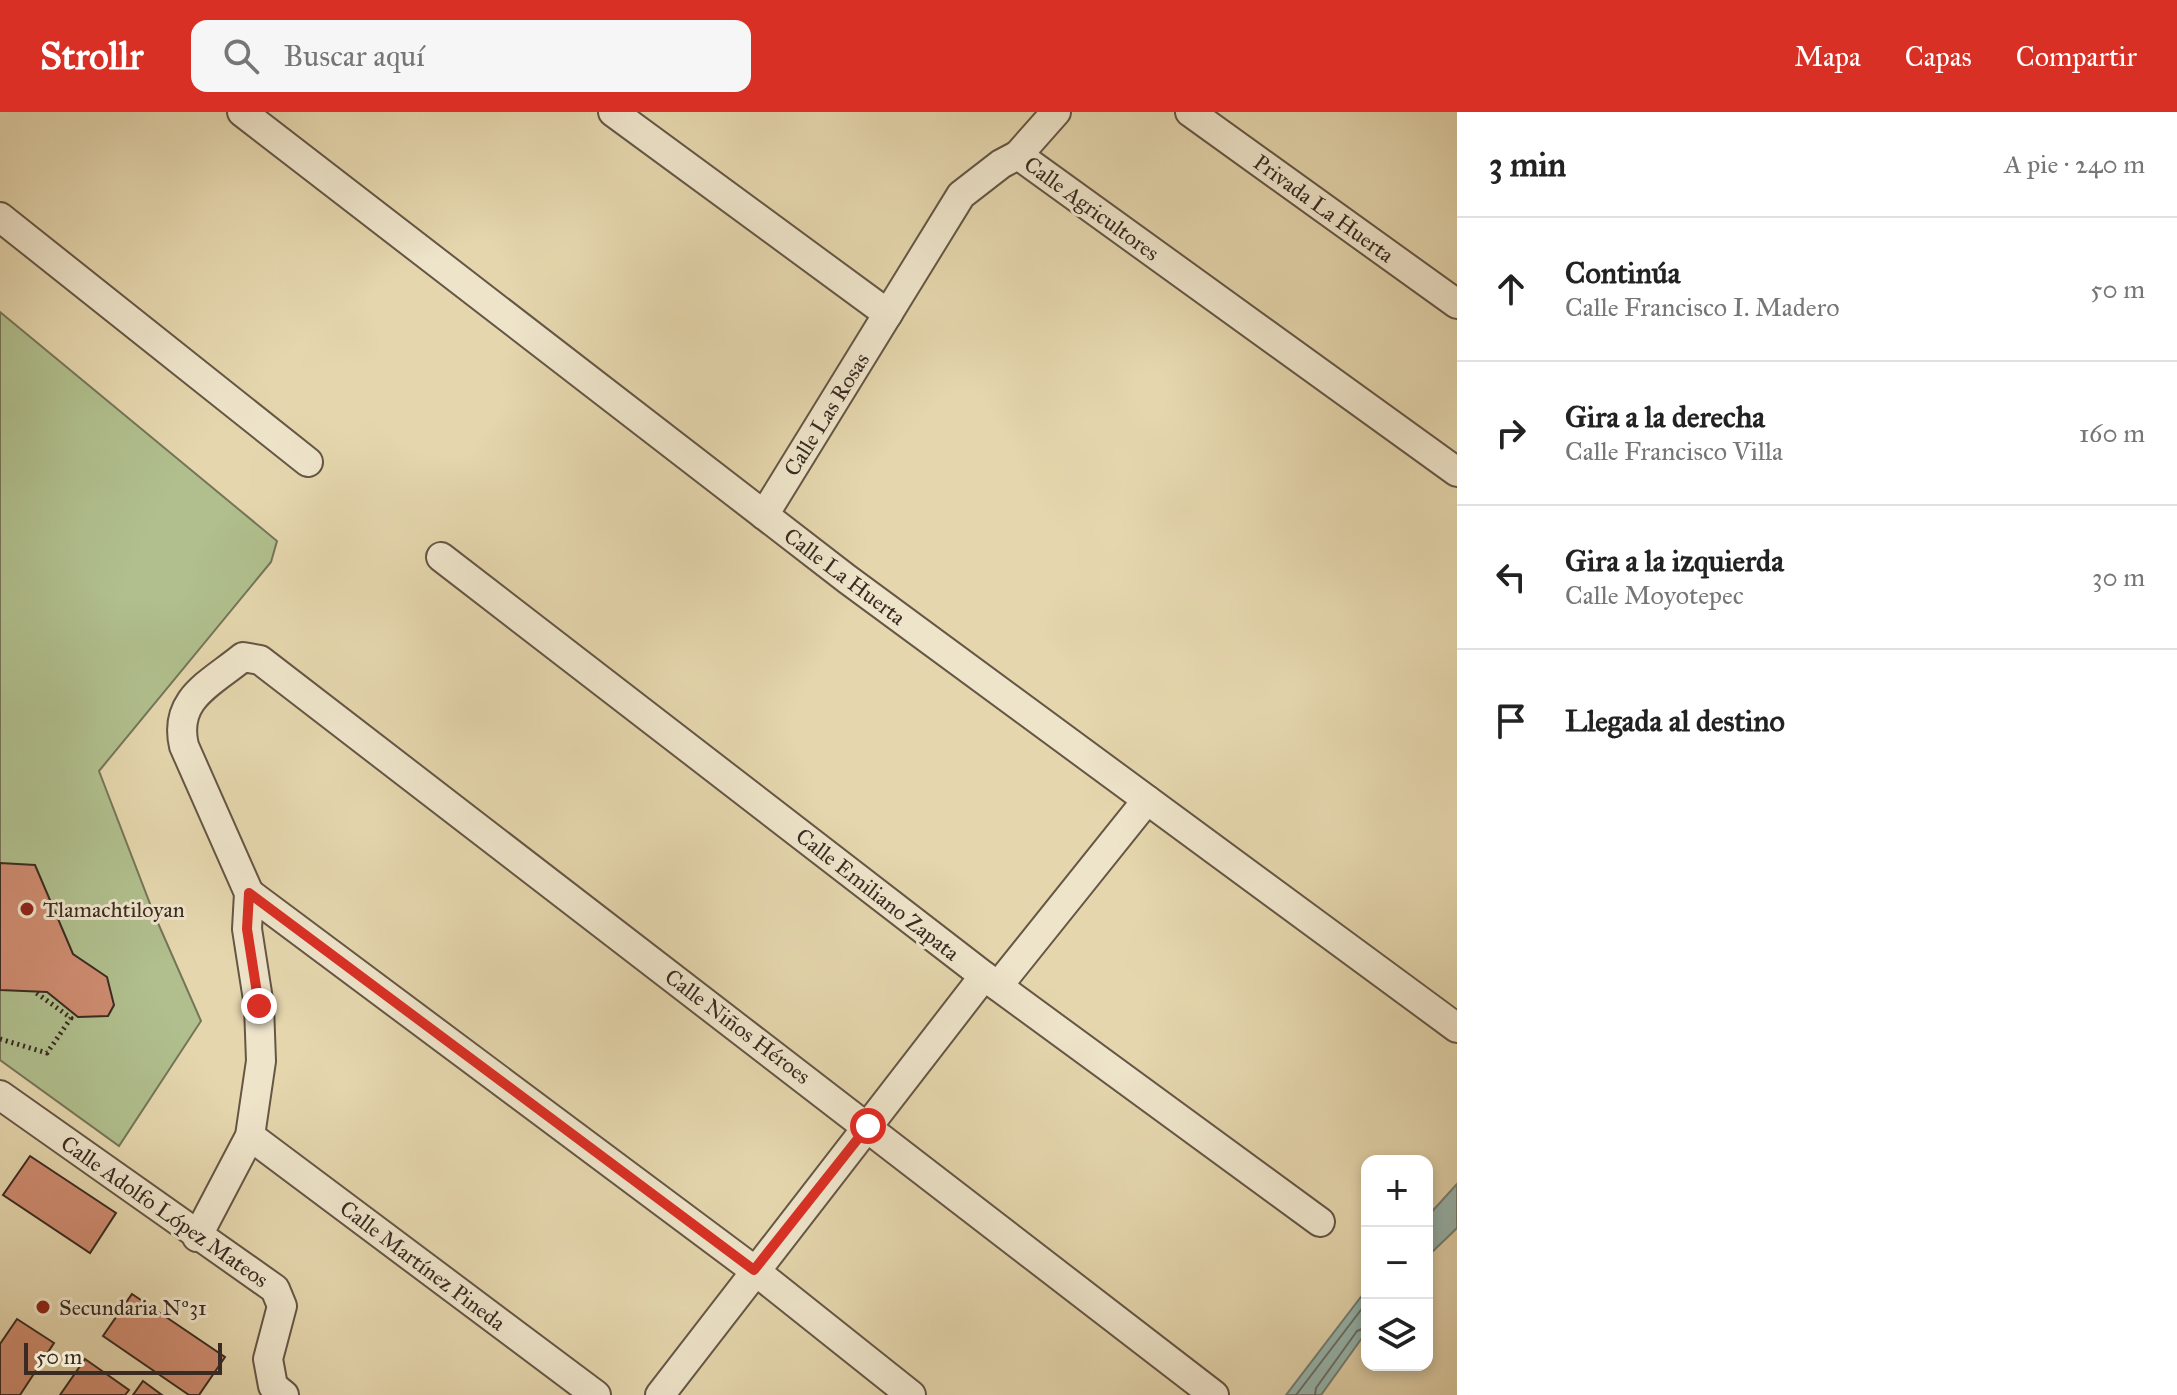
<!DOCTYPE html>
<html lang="es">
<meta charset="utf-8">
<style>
body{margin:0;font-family:"IM FELL Great Primer",serif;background:#f6f6f6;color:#222}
.controls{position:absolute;right:24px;bottom:24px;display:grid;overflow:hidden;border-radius:16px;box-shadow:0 4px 12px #0003}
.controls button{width:72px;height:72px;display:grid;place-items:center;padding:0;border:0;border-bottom:2px solid #e0e0e0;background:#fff;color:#222;font:40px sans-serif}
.scale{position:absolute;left:24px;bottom:20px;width:198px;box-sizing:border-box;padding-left:8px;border:4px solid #3a2b22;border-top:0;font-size:22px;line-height:28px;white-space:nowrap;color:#3a2b22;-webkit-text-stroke:6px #eee4ca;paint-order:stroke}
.stop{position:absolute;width:24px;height:24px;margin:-18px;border:6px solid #d93025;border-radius:50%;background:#fff}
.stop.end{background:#d93025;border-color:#fff;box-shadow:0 2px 8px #0008}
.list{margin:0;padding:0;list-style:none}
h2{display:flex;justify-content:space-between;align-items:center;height:104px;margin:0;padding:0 32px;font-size:34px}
h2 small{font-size:26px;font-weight:400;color:#767676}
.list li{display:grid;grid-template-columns:52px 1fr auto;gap:24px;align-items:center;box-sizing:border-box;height:144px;padding:0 32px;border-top:2px solid #e0e0e0}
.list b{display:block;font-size:30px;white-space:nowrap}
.list p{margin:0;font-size:26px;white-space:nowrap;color:#767676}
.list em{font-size:26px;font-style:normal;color:#767676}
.icon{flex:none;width:44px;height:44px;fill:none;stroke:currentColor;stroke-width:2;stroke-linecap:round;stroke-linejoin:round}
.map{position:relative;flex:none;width:1457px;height:1283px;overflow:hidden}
header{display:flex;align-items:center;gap:48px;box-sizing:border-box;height:112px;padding:0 40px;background:#d93025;color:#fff}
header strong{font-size:38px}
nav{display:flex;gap:44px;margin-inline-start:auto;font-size:28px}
.search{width:560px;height:72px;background:#f6f6f6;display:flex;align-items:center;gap:20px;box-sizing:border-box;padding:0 28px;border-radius:16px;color:#767676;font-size:30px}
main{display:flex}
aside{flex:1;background:#fff}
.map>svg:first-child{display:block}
</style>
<header>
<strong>Strollr</strong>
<div class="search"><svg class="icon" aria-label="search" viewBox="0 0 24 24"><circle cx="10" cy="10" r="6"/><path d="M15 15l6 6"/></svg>Buscar aquí</div>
<nav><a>Mapa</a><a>Capas</a><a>Compartir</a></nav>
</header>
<main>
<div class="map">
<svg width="1457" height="1283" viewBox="0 0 1457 1283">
<rect width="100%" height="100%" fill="#e5d6ad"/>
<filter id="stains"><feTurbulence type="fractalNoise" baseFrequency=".0025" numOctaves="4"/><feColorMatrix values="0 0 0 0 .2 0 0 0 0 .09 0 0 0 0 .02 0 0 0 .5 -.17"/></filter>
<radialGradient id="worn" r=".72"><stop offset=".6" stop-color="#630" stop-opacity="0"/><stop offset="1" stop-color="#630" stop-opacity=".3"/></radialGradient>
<polygon fill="#b0bf8d" stroke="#757558" stroke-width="2" points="0,200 277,429 271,450 99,659 154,802 201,909 119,1034 0,948"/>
<g fill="#97b8b0" stroke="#728077" stroke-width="2">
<polygon points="1457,1072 1457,1116 1427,1145 1427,1105"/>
<polygon points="1367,1177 1367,1219 1321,1283 1286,1283"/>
</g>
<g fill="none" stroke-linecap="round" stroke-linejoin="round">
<g stroke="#687269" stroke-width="2">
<polyline points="1296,1283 1367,1190"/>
<polyline points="1315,1283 1316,1276 1357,1219 1367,1215"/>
</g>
</g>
<g fill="#ce8c70" stroke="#3a2b22" stroke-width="2">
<polygon points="0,751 35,753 73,842 107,865 114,893 108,904 78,905 47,880 0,878"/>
<polygon points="30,1044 116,1101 90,1141 3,1083"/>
<polygon points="132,1182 225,1245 199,1283 189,1283 103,1224"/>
<polygon points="17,1207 54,1231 20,1283 0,1283 0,1232"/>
<polygon points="85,1247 129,1278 125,1283 60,1283"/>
<polygon points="143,1269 162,1283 133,1283"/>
</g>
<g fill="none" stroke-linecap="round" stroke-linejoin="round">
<defs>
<g id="street">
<polyline points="242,0 847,467 1457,916"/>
<polyline points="613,0 888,202"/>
<polyline points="1190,0 1457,192"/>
<polyline points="1018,43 1056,0"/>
<polyline points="0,105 308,350"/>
<polyline points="764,403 961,83 1001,52 1018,43 1457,360"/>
<polyline points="441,445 984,864 1320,1110"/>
<polyline points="249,781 754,1158 911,1283"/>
<polyline points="998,874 1147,688"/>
<polyline points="0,983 275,1177 282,1194 268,1247 273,1274 284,1283"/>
<polyline points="250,1024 596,1283"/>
<path d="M197,1125L250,1024L261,949L259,894L247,817L249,781L184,634C173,587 210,572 243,545L260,548L1214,1283"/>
<polyline points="660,1283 984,864"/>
</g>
</defs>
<use href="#street" stroke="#655645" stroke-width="32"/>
<polyline stroke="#3a2b22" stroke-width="5" stroke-dasharray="2 4" stroke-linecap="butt" points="0,927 47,941 71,906 35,880"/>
<use href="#street" stroke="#eee4ca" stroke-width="28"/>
</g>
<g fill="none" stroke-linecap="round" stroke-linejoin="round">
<polyline stroke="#d93025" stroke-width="10" points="259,894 247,817 249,781 754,1158 868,1014"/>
</g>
<g fill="#8f2418" stroke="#eee4ca" stroke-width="3">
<circle cx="27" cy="797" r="8"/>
<circle cx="43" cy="1195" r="8"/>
</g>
<g text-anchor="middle" stroke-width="6" stroke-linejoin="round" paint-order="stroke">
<g font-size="22" fill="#3a2b22" stroke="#eee4ca">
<text transform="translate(1092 96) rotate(36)" y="8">Calle Agricultores</text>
<text transform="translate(1324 96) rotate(36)" y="8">Privada La Huerta</text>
<text transform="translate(826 302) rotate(-58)" y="8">Calle Las Rosas</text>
<text transform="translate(845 464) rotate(37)" y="8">Calle La Huerta</text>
<text transform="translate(878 782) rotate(38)" y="8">Calle Emiliano Zapata</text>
<text transform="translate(738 914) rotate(37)" y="8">Calle Niños Héroes</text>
<text transform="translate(165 1099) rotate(35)" y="8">Calle Adolfo López Mateos</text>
<text transform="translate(423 1153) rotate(37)" y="8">Calle Martínez Pineda</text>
</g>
<g font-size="22" fill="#3a2b22" stroke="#eee4ca" text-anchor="start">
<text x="43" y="805">Tlamachtiloyan</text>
<text x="59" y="1203">Secundaria Nº31</text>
</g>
</g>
<rect width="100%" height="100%" filter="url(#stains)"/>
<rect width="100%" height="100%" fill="url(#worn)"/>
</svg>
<div class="controls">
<button>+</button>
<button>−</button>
<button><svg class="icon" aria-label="layers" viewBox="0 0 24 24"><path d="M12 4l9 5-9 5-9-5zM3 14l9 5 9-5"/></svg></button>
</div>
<div class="scale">50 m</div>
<div class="stop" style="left:868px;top:1014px"></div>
<div class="stop end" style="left:259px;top:894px"></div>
</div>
<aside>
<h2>3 min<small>A pie · 240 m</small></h2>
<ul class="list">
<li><svg class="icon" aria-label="ahead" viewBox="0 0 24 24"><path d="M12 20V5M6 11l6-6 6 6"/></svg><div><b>Continúa</b><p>Calle Francisco I. Madero</p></div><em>50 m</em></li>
<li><svg class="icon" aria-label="right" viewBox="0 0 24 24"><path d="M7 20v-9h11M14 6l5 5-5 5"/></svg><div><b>Gira a la derecha</b><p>Calle Francisco Villa</p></div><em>160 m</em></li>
<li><svg class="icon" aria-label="left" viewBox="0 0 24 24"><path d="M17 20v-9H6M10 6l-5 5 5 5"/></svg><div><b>Gira a la izquierda</b><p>Calle Moyotepec</p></div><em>30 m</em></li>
<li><svg class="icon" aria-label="arrive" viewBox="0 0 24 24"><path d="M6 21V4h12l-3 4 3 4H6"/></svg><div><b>Llegada al destino</b></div></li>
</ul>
</aside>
</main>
